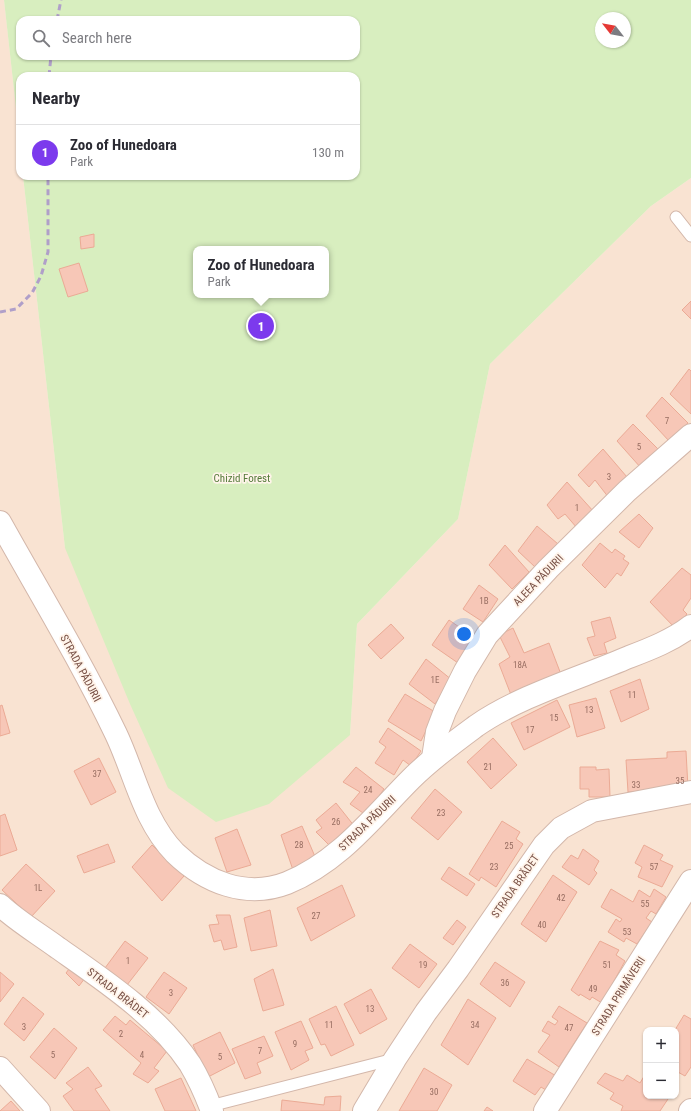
<!DOCTYPE html>
<meta charset="utf-8">
<style>
body{margin:0;font-family:"Roboto Condensed",sans-serif;background:#f7f7f7;color:#2b2b33}
.controls{position:absolute;right:12px;bottom:12px;display:grid;overflow:hidden;border-radius:8px;box-shadow:0 1px 3px #0004}
.controls button{width:36px;height:36px;display:grid;place-items:center;padding:0;border:0;border-bottom:1px solid #e1e1e2;background:#fff;color:#2b2b33;font:20px sans-serif}
.compass{position:absolute;left:595px;top:12px;width:36px;height:36px;border-radius:50%;background:#fff;box-shadow:0 1px 3px #0004;rotate:301deg}
.you{position:absolute;left:464px;top:634px;width:14px;height:14px;margin:-10px;border:3px solid #fff;border-radius:50%;background:#1a73e8;box-shadow:0 0 0 6px #1a73e833}
.badge{display:grid;place-items:center;width:26px;height:26px;border-radius:50%;background:#7c3aed;color:#fff;font-size:13px;font-weight:700}
.pin{position:absolute;translate:-50% -50%;border:2px solid #fff;box-shadow:0 1px 4px #0006}
.popup{position:absolute;left:193px;top:246px;width:136px;height:52px;box-sizing:border-box;display:grid;place-content:center;border-radius:8px;background:#fff;filter:drop-shadow(0 1px 3px #0005);font-size:13px;white-space:nowrap;color:#7c7c81}
.popup b{font-size:15px;color:#2b2b33}
.popup::after{content:'';position:absolute;left:50%;top:100%;margin-left:-8px;border:8px solid transparent;border-top-color:#fff}
.list{margin:0;padding:0;list-style:none}
h2{display:flex;justify-content:space-between;align-items:center;height:52px;margin:0;padding:0 16px;font-size:17px}
h2 small{font-size:13px;font-weight:400;color:#7c7c81}
.list li{display:grid;grid-template-columns:26px 1fr auto;gap:12px;align-items:center;box-sizing:border-box;height:56px;padding:0 16px;border-top:1px solid #e1e1e2}
.list b{display:block;font-size:15px;white-space:nowrap}
.list p{margin:0;font-size:13px;white-space:nowrap;color:#7c7c81}
.list em{font-size:13px;font-style:normal;color:#7c7c81}
.icon{flex:none;width:22px;height:22px;fill:none;stroke:currentColor;stroke-width:2;stroke-linecap:round;stroke-linejoin:round}
.map{position:relative;flex:none;width:691px;height:1111px;overflow:hidden}
.search{position:absolute;background:#fff;box-shadow:0 1px 3px #0004;left:16px;top:16px;width:344px;height:44px;display:flex;align-items:center;gap:10px;box-sizing:border-box;padding:0 14px;border-radius:12px;color:#7c7c81;font-size:15px}
.panel{position:absolute;background:#fff;box-shadow:0 1px 3px #0004;left:16px;top:72px;width:344px;height:108px;border-radius:12px}
.map>svg:first-child{display:block}
</style>
<div class="map">
<svg width="691" height="1111" viewBox="0 0 691 1111">
<rect width="100%" height="100%" fill="#feefe2"/>
<path fill="#f9e3d2" fill-rule="evenodd" d="M0,0H4L20,144V176H23L65,548L350,735L357,624L458,519L490,364L651,206L691,178V1111H0ZM646,1030H676V1096H646Z"/>
<path fill="#d8eebf" fill-rule="evenodd" d="M4,0H691V178L651,206L490,364L458,519L357,624L350,735L269,804L216,822L168,788L130,704L65,548L23,176H356V76H20V144ZM601,18H625V42H601ZM20,20H356V56H20ZM196,249H326V295H196Z"/>
<g fill="#f7c7b7" stroke="#ebaa95">
<polygon points="94,234 94,247 81,249 80,237"/>
<polygon points="79,263 88,291 68,297 59,269"/>
<polygon points="691,301 691,319 682,310"/>
<polygon points="689,369 691,371 691,414 670,394"/>
<polygon points="662,397 688,423 669,441 646,416"/>
<polygon points="633,424 659,450 641,468 617,441"/>
<polygon points="603,449 627,477 609,498 595,480 589,487 578,475"/>
<polygon points="567,482 594,512 577,528 565,514 558,519 547,505"/>
<polygon points="639,514 653,528 639,548 619,532"/>
<polygon points="537,526 558,544 535,567 518,551"/>
<polygon points="600,543 612,553 615,549 625,556 623,559 629,563 621,576 617,573 605,588 582,565"/>
<polygon points="505,545 529,572 512,589 489,565"/>
<polygon points="682,568 691,575 691,598 683,610 687,614 675,628 650,602"/>
<polygon points="479,585 498,599 483,622 463,609"/>
<polygon points="610,617 616,638 604,643 607,653 594,656 587,638 595,636 591,622"/>
<polygon points="449,620 475,638 458,663 432,645"/>
<polygon points="391,624 404,638 381,659 368,645"/>
<polygon points="513,628 524,653 549,643 562,677 513,700 499,664 510,657 499,635"/>
<polygon points="426,659 452,680 435,704 409,684"/>
<polygon points="640,679 649,709 621,722 610,691"/>
<polygon points="405,694 435,712 421,741 388,721"/>
<polygon points="596,698 605,728 577,737 569,705"/>
<polygon points="557,700 570,727 524,750 511,723"/>
<polygon points="2,705 10,733 0,736 0,706"/>
<polygon points="388,728 421,751 411,766 403,760 394,775 375,763 386,747 379,742"/>
<polygon points="493,738 517,765 491,789 467,762"/>
<polygon points="686,751 688,788 628,792 626,760 667,758 667,752"/>
<polygon points="99,758 116,792 91,805 74,771"/>
<polygon points="356,767 384,789 366,815 350,804 360,792 343,782"/>
<polygon points="580,767 596,767 596,770 609,769 610,797 589,797 589,789 580,789"/>
<polygon points="435,789 462,812 438,840 411,818"/>
<polygon points="336,803 355,827 330,846 316,832 322,828 316,820"/>
<polygon points="5,814 17,850 0,856 0,816"/>
<polygon points="502,821 520,832 516,839 523,844 496,887 481,877 479,881 469,874"/>
<polygon points="302,826 316,859 293,870 281,835"/>
<polygon points="237,829 251,865 227,872 215,838"/>
<polygon points="108,844 115,862 84,873 77,856"/>
<polygon points="152,845 184,876 162,901 132,867"/>
<polygon points="644,845 663,855 660,860 673,866 662,887 638,877 642,867 635,863"/>
<polygon points="583,849 599,861 594,870 597,873 589,885 562,867 571,855 578,859"/>
<polygon points="26,864 55,891 31,917 2,890"/>
<polygon points="449,867 475,884 467,896 441,879"/>
<polygon points="553,875 577,892 546,942 521,924"/>
<polygon points="342,885 355,916 311,941 297,908"/>
<polygon points="611,889 633,902 639,890 650,897 654,889 666,897 656,914 651,911 646,918 652,922 637,944 626,938 624,942 608,932 616,919 620,922 622,919 601,907"/>
<polygon points="270,910 277,946 251,951 244,918"/>
<polygon points="216,915 230,915 237,947 224,950 221,940 214,942 209,925 219,924"/>
<polygon points="457,920 466,927 453,945 443,938"/>
<polygon points="125,941 148,958 127,985 105,968"/>
<polygon points="600,941 619,950 616,955 625,961 602,1003 592,997 590,1000 580,994 579,996 571,990"/>
<polygon points="410,944 437,964 419,988 392,968"/>
<polygon points="495,962 525,982 510,1007 480,984"/>
<polygon points="72,965 85,978 79,986 66,973"/>
<polygon points="273,969 284,1005 263,1011 254,979"/>
<polygon points="0,972 14,984 0,1002"/>
<polygon points="164,972 187,988 169,1014 146,997"/>
<polygon points="371,989 387,1019 360,1034 344,1004"/>
<polygon points="23,997 44,1014 24,1041 4,1024"/>
<polygon points="468,999 496,1018 468,1065 441,1045"/>
<polygon points="336,1006 354,1045 331,1056 325,1044 321,1045 309,1019"/>
<polygon points="559,1006 587,1023 559,1067 538,1052 550,1035 542,1031 548,1021 555,1025 558,1021 552,1017"/>
<polygon points="684,1015 691,1019 691,1067 685,1076 676,1071 675,1030"/>
<polygon points="115,1016 126,1025 130,1020 167,1051 154,1068 159,1071 148,1083 133,1074 141,1063 103,1030"/>
<polygon points="301,1021 313,1048 305,1051 309,1060 291,1070 275,1032"/>
<polygon points="54,1028 77,1048 55,1079 30,1057"/>
<polygon points="220,1032 235,1063 208,1077 193,1045"/>
<polygon points="264,1036 273,1056 257,1063 261,1073 245,1079 232,1049"/>
<polygon points="527,1059 558,1077 549,1092 541,1087 535,1095 513,1081"/>
<polygon points="88,1067 102,1086 95,1089 110,1111 74,1111 63,1096 73,1089 66,1083"/>
<polygon points="424,1068 452,1085 437,1111 399,1111"/>
<polygon points="605,1073 623,1081 627,1075 640,1083 646,1073 646,1096 670,1096 660,1111 621,1111 623,1106 610,1099 614,1093 597,1083"/>
<polygon points="181,1078 196,1111 165,1111 155,1089"/>
<polygon points="341,1096 340,1111 281,1111 282,1100 324,1105 325,1097"/>
<polygon points="11,1101 20,1111 0,1111"/>
<polygon points="487,1107 493,1111 484,1111"/>
</g>
<g fill="none" stroke-linecap="round" stroke-linejoin="round">
<defs>
<g id="service">
<polyline points="676,217 691,236"/>
<polyline points="210,1106 394,1059"/>
</g>
<g id="minor">
<path d="M0,522C39,592 81,661 116,734C135,774 143,820 175,853C205,882 246,899 287,883C339,862 373,817 411,779C431,759 453,743 476,726C519,696 580,678 629,657C650,649 673,640 691,626"/>
<polyline points="433,758 437,732 445,711 465,671 487,635 548,569 627,491 691,435"/>
<path d="M0,905C17,921 39,934 58,948C105,981 158,1016 190,1064C199,1079 206,1095 212,1111"/>
<polyline points="0,1068 39,1111"/>
<polyline points="364,1111 395,1059 426,1012 458,969 544,845 561,828 592,811 691,792"/>
<polyline points="545,1111 691,881"/>
<polyline points="690,1111 691,1110"/>
</g>
</defs>
<use href="#service" stroke="#d3b7aa" stroke-width="13"/>
<use href="#minor" stroke="#d3b7aa" stroke-width="24"/>
<use href="#service" stroke="#fff" stroke-width="11"/>
<use href="#minor" stroke="#fff" stroke-width="22"/>
<g stroke="#b09fc9" stroke-width="3" stroke-dasharray="6 4" stroke-linecap="butt">
<polyline points="57,20 61,0"/>
<polyline points="49,76 51,56"/>
<polyline points="0,312 16,309 32,293 41,276 48,252 48,176"/>
</g>
</g>
<g text-anchor="middle" stroke-width="3.5" stroke-linejoin="round" paint-order="stroke">
<g font-size="9" fill="#986e62">
<text x="667" y="424">7</text>
<text x="639" y="450">5</text>
<text x="609" y="480">3</text>
<text x="577" y="511">1</text>
<text x="484" y="604">1B</text>
<text x="520" y="668">18A</text>
<text x="435" y="683">1E</text>
<text x="632" y="698">11</text>
<text x="589" y="713">13</text>
<text x="554" y="721">15</text>
<text x="530" y="733">17</text>
<text x="488" y="770">21</text>
<text x="97" y="777">37</text>
<text x="680" y="784">35</text>
<text x="636" y="788">33</text>
<text x="368" y="793">24</text>
<text x="441" y="816">23</text>
<text x="336" y="825">26</text>
<text x="299" y="848">28</text>
<text x="509" y="849">25</text>
<text x="494" y="870">23</text>
<text x="654" y="870">57</text>
<text x="38" y="891">1L</text>
<text x="561" y="901">42</text>
<text x="645" y="907">55</text>
<text x="316" y="919">27</text>
<text x="542" y="928">40</text>
<text x="627" y="935">53</text>
<text x="128" y="964">1</text>
<text x="423" y="968">19</text>
<text x="607" y="968">51</text>
<text x="505" y="986">36</text>
<text x="593" y="992">49</text>
<text x="171" y="996">3</text>
<text x="370" y="1012">13</text>
<text x="329" y="1028">11</text>
<text x="475" y="1028">34</text>
<text x="24" y="1030">3</text>
<text x="569" y="1031">47</text>
<text x="121" y="1037">2</text>
<text x="295" y="1047">9</text>
<text x="260" y="1054">7</text>
<text x="53" y="1058">5</text>
<text x="142" y="1058">4</text>
<text x="220" y="1060">5</text>
<text x="434" y="1095">30</text>
</g>
<g font-size="11" fill="#557a3a" stroke="#fff4ea">
<text x="242" y="482">Chizid Forest</text>
</g>
<g font-size="11" fill="#795146" stroke="#fff4ea">
<text transform="translate(538 580) rotate(-46)" y="4">ALEEA PĂDURII</text>
<text transform="translate(81 668) rotate(62)" y="4">STRADA PĂDURII</text>
<text transform="translate(367 823) rotate(-44)" y="4">STRADA PĂDURII</text>
<text transform="translate(515 886) rotate(-55)" y="4">STRADA BRĂDET</text>
<text transform="translate(118 993) rotate(38)" y="4">STRADA BRĂDET</text>
<text transform="translate(618 996) rotate(-58)" y="4">STRADA PRIMĂVERII</text>
</g>
</g>
</svg>
<div class="controls">
<button>+</button>
<button>−</button>
</div>
<svg class="compass" viewBox="-18 -18 36 36"><path d="M0-13l5 13h-10z" fill="#e53935"/><path d="M0 13l5-13h-10z" fill="#7c7c81"/></svg>
<div class="you"></div>
<div class="pin badge" style="left:261px;top:326px">1</div>
<div class="popup"><b>Zoo of Hunedoara</b>Park</div>
<div class="search"><svg class="icon" aria-label="search" viewBox="0 0 24 24"><circle cx="10" cy="10" r="6"/><path d="M15 15l6 6"/></svg>Search here</div>
<section class="panel">
<h2>Nearby<small></small></h2>
<ul class="list">
<li><span class="badge">1</span><div><b>Zoo of Hunedoara</b><p>Park</p></div><em>130 m</em></li>
</ul>
</section>
</div>
